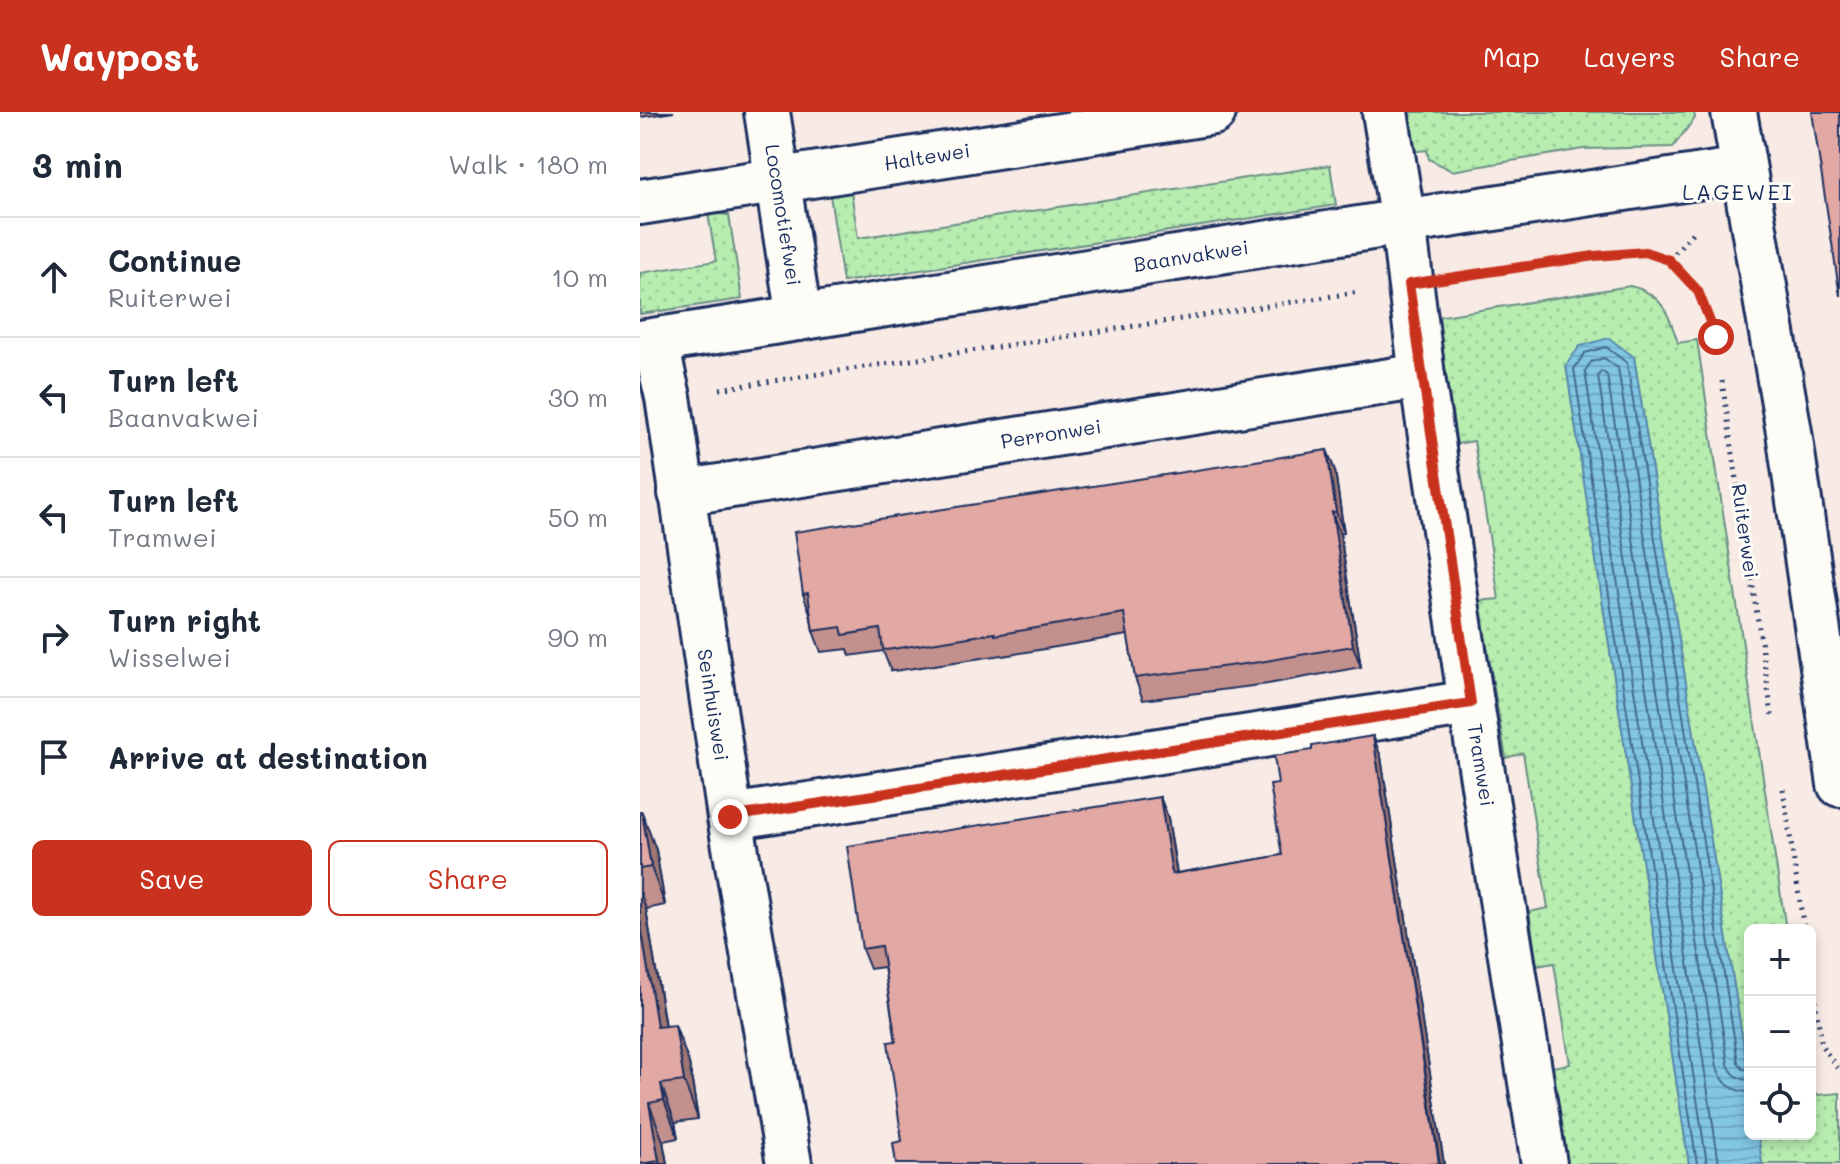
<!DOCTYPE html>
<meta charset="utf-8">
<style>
body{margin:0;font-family:Mali,sans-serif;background:#f2f2f3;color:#1f2937}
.controls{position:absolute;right:24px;bottom:24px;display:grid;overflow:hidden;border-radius:12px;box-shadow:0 4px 12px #0003}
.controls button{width:72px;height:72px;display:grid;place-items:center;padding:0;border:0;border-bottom:2px solid #e0e1e3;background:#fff;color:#1f2937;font:40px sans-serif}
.stop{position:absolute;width:24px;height:24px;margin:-18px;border:6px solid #c8321e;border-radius:50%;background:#fff}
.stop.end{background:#c8321e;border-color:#fff;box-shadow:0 2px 8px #0008}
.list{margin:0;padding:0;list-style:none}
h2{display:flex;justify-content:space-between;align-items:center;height:104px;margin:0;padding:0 32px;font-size:34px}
h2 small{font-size:26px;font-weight:400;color:#747a83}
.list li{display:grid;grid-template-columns:52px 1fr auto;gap:24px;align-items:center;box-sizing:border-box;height:120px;padding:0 32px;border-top:2px solid #e0e1e3}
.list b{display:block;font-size:30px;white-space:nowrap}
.list p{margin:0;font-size:26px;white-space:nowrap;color:#747a83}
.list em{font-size:26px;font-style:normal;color:#747a83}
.actions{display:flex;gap:16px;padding:24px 32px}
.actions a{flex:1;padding:18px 0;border:2px solid #c8321e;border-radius:12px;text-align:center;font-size:28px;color:#c8321e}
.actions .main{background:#c8321e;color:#fff}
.icon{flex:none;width:44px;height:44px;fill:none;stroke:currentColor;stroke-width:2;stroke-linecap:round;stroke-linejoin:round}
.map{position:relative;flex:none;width:1200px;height:1052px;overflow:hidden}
header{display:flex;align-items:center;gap:48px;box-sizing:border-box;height:112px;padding:0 40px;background:#c8321e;color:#fff}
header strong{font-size:38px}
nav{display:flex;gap:44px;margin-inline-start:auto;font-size:28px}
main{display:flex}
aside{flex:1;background:#fff}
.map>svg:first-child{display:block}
</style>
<header>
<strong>Waypost</strong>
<nav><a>Map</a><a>Layers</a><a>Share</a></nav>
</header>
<main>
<aside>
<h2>3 min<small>Walk · 180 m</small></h2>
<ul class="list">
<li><svg class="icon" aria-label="ahead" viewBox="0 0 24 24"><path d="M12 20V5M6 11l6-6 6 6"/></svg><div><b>Continue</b><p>Ruiterwei</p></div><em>10 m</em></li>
<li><svg class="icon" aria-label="left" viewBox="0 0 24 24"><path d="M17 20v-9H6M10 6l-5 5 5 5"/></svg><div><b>Turn left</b><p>Baanvakwei</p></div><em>30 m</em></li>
<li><svg class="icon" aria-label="left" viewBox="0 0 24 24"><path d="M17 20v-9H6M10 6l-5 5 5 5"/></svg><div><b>Turn left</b><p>Tramwei</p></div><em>50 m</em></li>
<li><svg class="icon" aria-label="right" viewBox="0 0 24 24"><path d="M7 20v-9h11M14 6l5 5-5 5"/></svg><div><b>Turn right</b><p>Wisselwei</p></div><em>90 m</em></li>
<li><svg class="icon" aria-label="arrive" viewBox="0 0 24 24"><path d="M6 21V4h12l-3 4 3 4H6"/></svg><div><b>Arrive at destination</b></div></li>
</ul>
<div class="actions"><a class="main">Save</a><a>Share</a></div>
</aside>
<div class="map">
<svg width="1200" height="1052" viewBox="0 0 1200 1052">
<defs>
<pattern id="grass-dots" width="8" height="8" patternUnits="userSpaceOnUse" patternTransform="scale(2)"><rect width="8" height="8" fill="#b7edaf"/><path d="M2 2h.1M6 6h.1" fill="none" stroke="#9dcc99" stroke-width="1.8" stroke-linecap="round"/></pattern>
<pattern id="water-rules" width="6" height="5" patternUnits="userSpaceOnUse" patternTransform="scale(2)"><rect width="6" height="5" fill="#82c6e3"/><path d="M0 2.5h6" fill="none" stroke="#70aac5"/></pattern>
</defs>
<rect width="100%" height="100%" fill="#f8ebe6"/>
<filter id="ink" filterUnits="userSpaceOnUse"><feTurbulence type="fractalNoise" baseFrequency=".0125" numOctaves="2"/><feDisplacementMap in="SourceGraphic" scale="16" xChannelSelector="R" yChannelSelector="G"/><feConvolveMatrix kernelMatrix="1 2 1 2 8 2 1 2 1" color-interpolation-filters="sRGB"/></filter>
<g filter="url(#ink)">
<g fill="url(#grass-dots)" stroke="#698e86" stroke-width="2">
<polygon points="764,0 1054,0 1055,6 1033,35 943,37 812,59 789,47 787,38 770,40"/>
<polygon points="690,53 696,93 203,170 190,83 211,79 218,126"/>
<polygon points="68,101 89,103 102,187 0,202 0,161 76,149"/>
<path d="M990,174C1022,181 1029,202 1038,231L1057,228L1146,818H1110V974L994,245L926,253L1049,1052H927L912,955L930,952L914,851L897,854L889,800L908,796L883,641L866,646L839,489L859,487L834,329L817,332L796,205Z"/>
<polygon points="1170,974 1178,983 1200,981 1200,1052 1122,1052 1118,1022 1170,1022"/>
</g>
<polygon fill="url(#water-rules)" stroke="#598aae" stroke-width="2" points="969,226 994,245 1110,974 1110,1022 1118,1022 1122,1052 1049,1052 926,253 940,234"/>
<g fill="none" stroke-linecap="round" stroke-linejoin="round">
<g stroke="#446b93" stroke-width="2">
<polyline points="1057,1052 934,257 945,241 966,235 987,251 1098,950 1103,957 1110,958"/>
<path d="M1067,1052L945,259L951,250L964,246L978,256L1088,952C1092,963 1099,968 1110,968"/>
<path d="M1079,1052L958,264L961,259L967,263L1077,955C1082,971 1093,980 1110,980"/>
</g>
<defs>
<g id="minor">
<polyline points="127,0 159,206"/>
<polyline points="745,0 763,110 782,264 831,591 904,1052"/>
<polyline points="1094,0 1149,320 1200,672"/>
<polyline points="0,90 573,0"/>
<polyline points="15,229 28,285 90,705 149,1052"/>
<polyline points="0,231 763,110 1102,58"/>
<polyline points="41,381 782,264"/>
<polyline points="90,705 831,591"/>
</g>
</defs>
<use href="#minor" stroke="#1b2f5e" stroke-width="50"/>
<g stroke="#1b2f5e" stroke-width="5" stroke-dasharray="2 6" stroke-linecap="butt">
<polyline points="1052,121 1029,148 1058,179 1075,224"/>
<polyline points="824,164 954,144 1005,140 1029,148"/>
<polyline points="1082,269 1132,603"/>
<polyline points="80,277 719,180"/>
<polyline points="1143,677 1164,818"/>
<polyline points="1170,856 1182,934 1200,960"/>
</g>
<use href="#minor" stroke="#fdfcf7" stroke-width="44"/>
</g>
<g fill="#c2908d" stroke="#1b2f5e" stroke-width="2">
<polygon points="0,0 34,0 0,5"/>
<polygon points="687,338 695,359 704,421 700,422 721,555 628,572 503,588 495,566 488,523 363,544 362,543 254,559 251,559 243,539 210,544 208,537 181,540 173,519 170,501 163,482"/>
<polygon points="733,624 741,645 804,1052 256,1052 262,1029 256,929 244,855 230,857 222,837 520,685 528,706 537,761 642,743 638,672 672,638"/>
<polygon points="0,700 16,738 25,793 6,797 25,914 49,951 58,1007 35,1010 38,1026 23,1029 27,1052 0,1052"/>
</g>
<g fill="#9e7673" stroke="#1b2f5e" stroke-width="2">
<polygon points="687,338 695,359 704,421 696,400"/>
<polygon points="692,400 700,422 721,555 713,534"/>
<polygon points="733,624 741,645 804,1052 800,1052"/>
<polygon points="520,685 528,706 540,783 532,762"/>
<polygon points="2,700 16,738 25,793 11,755"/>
<polygon points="0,779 6,797 31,953 17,915 0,808"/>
<polygon points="35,913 49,951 58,1007 44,969"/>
<polygon points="21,972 35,1010 38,1026 24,988"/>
<polygon points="9,991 23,1029 27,1052 20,1052 19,1049"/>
</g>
<g fill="#e2a8a4" stroke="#1b2f5e" stroke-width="2">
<polygon points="1172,0 1200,0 1200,184"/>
<polygon points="687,338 696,400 692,400 713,534 620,550 495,566 484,501 355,523 355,521 246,538 243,537 240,517 203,523 201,515 173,519 168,481 163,482 154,420"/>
<polygon points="733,624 799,1051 794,1052 256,1052 253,1031 262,1029 248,930 256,929 241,834 222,837 207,734 520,685 532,762 642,743 630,673 638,672 634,644 672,638 672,634"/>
<polygon points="0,700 2,700 11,755 0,757"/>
<polygon points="0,808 17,915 35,913 44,969 21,972 24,988 9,991 19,1049 0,1052"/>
</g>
</g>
<g fill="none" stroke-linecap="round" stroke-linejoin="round" filter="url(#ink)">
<polyline stroke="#c8321e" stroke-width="10" points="90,705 831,591 769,172 954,144 1005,140 1029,148 1058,179 1076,225"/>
</g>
<g text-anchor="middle" stroke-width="6" stroke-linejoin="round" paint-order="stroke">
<g font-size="20" fill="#1b2f5e" stroke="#fdfcf7">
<text transform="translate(287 45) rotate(-9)" y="7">Haltewei</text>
<text transform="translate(143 103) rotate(81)" y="7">Locomotiefwei</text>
<text transform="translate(551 144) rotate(-9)" y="7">Baanvakwei</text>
<text transform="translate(411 322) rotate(-9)" y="7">Perronwei</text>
<text transform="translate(1105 419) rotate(82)" y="7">Ruiterwei</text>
<text transform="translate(73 593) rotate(81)" y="7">Seinhuiswei</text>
<text transform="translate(841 653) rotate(81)" y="7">Tramwei</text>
</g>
<g font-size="22" letter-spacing="2" fill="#1b2f5e" stroke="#fdfcf7">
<text x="1098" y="88">LAGEWEI</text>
</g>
</g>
</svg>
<div class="controls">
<button>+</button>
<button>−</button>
<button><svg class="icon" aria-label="locate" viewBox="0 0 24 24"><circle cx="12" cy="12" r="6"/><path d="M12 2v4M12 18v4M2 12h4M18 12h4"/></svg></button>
</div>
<div class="stop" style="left:1076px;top:225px"></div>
<div class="stop end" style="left:90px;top:705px"></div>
</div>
</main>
